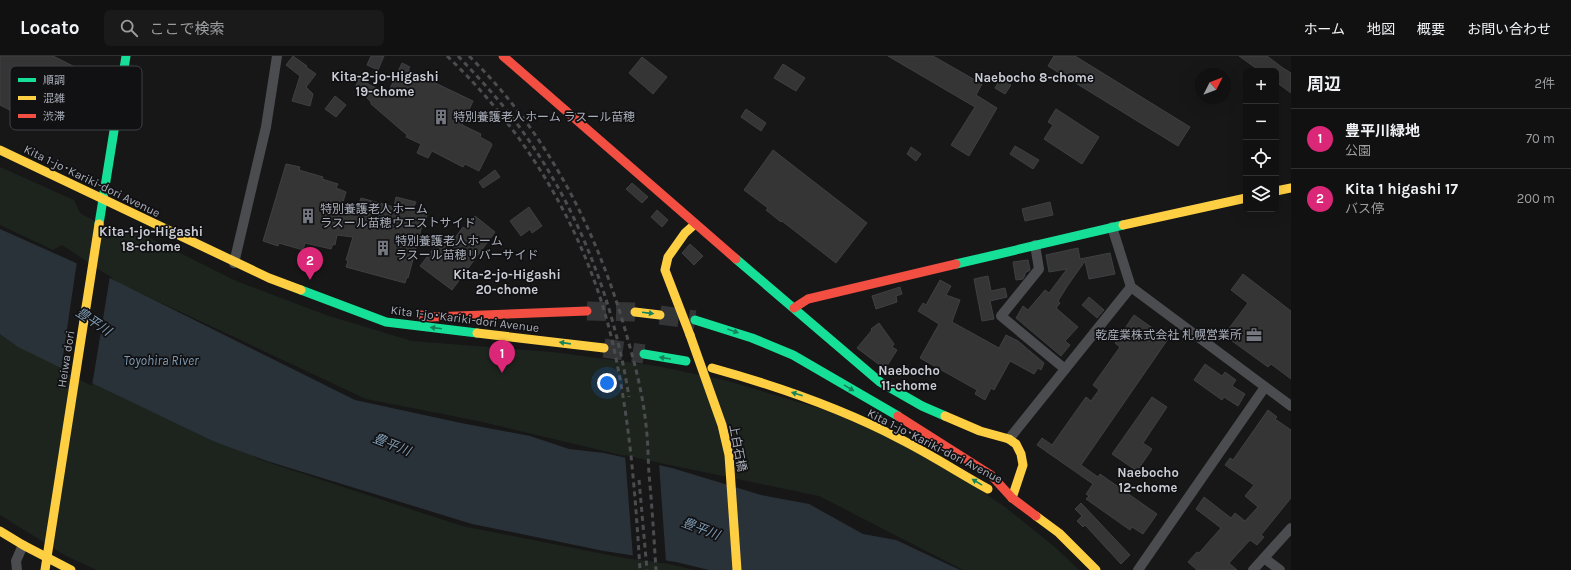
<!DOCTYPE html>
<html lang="ja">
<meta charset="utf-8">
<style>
body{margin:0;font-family:Karla,"Noto Sans JP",sans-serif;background:#1a1a1a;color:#f1f3f6}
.controls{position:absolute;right:12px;top:12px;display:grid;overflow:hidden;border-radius:6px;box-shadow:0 4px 16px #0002}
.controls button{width:36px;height:36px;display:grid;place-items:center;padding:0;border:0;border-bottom:1px solid #303131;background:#111;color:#f1f3f6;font:20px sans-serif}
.compass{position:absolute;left:1195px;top:12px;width:36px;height:36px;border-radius:50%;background:#111;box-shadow:0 4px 16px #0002;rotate:48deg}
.you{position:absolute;left:607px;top:327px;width:14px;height:14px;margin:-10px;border:3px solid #fff;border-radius:50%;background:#1a73e8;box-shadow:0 0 0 6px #1a73e833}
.badge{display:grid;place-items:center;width:26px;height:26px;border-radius:50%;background:#db2777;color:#fff;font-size:13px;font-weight:700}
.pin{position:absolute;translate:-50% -33px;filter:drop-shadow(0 1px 2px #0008)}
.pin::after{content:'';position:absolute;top:21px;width:14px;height:12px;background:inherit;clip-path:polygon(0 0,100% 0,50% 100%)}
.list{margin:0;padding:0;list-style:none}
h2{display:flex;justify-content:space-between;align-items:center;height:52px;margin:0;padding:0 16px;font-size:17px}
h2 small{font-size:13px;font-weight:400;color:#9c9d9f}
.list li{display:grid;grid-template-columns:26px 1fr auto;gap:12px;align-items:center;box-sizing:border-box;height:60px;padding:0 16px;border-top:1px solid #303131}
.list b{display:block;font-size:15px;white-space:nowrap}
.list p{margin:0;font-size:13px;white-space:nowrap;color:#9c9d9f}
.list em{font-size:13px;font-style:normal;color:#9c9d9f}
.icon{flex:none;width:22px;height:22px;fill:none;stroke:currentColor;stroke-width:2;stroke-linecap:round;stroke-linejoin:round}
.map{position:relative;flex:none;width:1291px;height:514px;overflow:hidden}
header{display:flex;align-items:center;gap:24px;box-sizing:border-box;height:56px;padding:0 20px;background:#111;border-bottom:1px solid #303131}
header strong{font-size:19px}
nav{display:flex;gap:22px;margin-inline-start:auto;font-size:14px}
.search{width:280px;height:36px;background:#1a1a1a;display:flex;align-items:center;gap:10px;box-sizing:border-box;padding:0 14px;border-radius:6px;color:#9c9d9f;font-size:15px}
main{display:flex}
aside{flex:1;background:#111}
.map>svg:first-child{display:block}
</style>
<header>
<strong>Locato</strong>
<div class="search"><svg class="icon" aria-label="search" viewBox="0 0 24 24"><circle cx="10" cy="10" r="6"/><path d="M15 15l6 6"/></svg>ここで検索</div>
<nav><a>ホーム</a><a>地図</a><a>概要</a><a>お問い合わせ</a></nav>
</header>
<main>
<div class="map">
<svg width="1291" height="514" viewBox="0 0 1291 514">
<rect width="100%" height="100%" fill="#171717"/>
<g fill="#1d241e">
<polygon points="0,111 74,144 80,157 121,179 134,174 236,225 326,259 412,285 553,296 657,310 728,325 842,359 914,389 1005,451 1056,492 1079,514 963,514 819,440 621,399 478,365 366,343 121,228 62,189 53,194 0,169"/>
<polygon points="0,275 188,358 258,403 462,470 624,502 669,508 694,514 97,514 66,500 0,459"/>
</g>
<polygon fill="#2a3239" points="0,173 114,224 355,344 461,367 530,380 569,393 604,397 672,412 761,439 809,448 863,478 896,484 960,514 709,514 676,506 604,495 472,468 267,405 213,385 94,328 18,291 0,278"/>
<g fill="#171717">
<polygon points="77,205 110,220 92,330 61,314"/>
<polygon points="625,399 659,407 666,506 633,501"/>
</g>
<g fill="#353536" stroke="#3f4043">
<polygon points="0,0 53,0 77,12 47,73 0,49"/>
<polygon points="293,0 307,10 306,11 316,18 306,31 313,38 310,50 292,45 300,20 286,9"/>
<polygon points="371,0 384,0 378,14 367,9"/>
<polygon points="888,0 933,0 982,28 976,39 997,52 969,100 951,89 975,51"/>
<polygon points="1054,0 1075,0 1190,71 1178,90 1048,10"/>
<polygon points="1239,0 1267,0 1283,12 1291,17 1291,37 1276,26 1276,15 1260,15"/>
<polygon points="642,1 667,21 653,38 629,17"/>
<polygon points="402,7 410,11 408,14 473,45 462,69 481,78 480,81 491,87 492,89 479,115 465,108 463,111 432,95 428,102 417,97 421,88 406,81 407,79 371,48 371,46 367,42 369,39 355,32 359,23 376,32 386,41"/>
<polygon points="783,8 805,22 796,35 774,22"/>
<polygon points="1001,22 1011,29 1005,38 995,32"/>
<polygon points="335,40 346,49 336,61 325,53"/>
<polygon points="746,53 766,67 761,75 741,61"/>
<polygon points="1056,53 1099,81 1082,108 1044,83 1053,69 1048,66"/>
<polygon points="1015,90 1039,104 1033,113 1010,98"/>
<polygon points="911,91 921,98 916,105 907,98"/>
<polygon points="773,94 867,167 836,207 782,165 781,166 766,154 768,152 744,134"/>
<polygon points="286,108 300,111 299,114 323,121 322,123 338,128 336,132 346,136 342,149 357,154 361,142 394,151 396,141 416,146 413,153 427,159 425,166 423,166 408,222 407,221 405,227 346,211 348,205 346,204 353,181 337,179 335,189 333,188 331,193 305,187 303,194 279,187 278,190 263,185"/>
<polygon points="495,114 500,121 483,132 479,126"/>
<polygon points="632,127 648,141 642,147 626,133"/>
<polygon points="1050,146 1053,159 1025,165 1022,153"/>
<polygon points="529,151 542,170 532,177 530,173 521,180 510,165"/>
<polygon points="657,154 668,164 662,171 651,161"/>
<polygon points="475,160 495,176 452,234 420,210 443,180 452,186 463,171 466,173"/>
<polygon points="690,188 703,200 694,209 682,197"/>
<polygon points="1078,192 1080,203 1110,197 1115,218 1089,223 1085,205 1068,229 1058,245 1060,247 1056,252 1078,271 1065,285 1070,289 1061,300 1016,262 1023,250 1028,254 1045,234 1049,237 1067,213 1049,216 1046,199"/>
<polygon points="1028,204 1030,214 1025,217 1025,219 1023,223 1016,224 1013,206"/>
<polygon points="1243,218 1291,255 1291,323 1271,308 1268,311 1224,279 1248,247 1231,234"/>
<polygon points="988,220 991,235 1005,232 1007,241 990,245 994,263 982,265 974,223"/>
<polygon points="940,224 951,230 946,239 960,244 952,266 999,292 1006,279 1018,285 1044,307 1041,314 1038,312 1034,318 1010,305 994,334 991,332 985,344 975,338 977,334 920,302 939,268 918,255 923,247 926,249"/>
<polygon points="900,231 902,238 896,240 897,246 876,253 872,240"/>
<polygon points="1089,241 1104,254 1097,262 1082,249"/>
<polygon points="1134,259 1168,283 1081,409 1098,421 1100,418 1157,458 1143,478 1132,471 1130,474 1086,443 1089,440 1086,438 1093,428 1037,389 1042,382 1052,389 1086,341 1091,345 1099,334 1093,329 1120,291 1115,287"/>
<polygon points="879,267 894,288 892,291 897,294 885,313 857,292 872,274 871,273"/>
<polygon points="1205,308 1222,320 1225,316 1236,324 1232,330 1245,338 1238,350 1224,341 1222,344 1194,324"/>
<polygon points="1152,341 1167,351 1143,387 1152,393 1137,415 1112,398"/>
<polygon points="1268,354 1277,361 1275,363 1291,374 1291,442 1261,479 1264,481 1257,489 1250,484 1229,507 1237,514 1197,514 1188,506 1197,496 1199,497 1221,472 1196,453 1204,441 1231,462 1235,457 1245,465 1258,451 1245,440 1254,429 1225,409 1230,402 1233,404"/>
<polygon points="1081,447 1130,499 1121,508 1085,469 1083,471 1077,465 1082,460 1075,453"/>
</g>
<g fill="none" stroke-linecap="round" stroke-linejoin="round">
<g stroke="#343537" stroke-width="19" stroke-dasharray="19 10" stroke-linecap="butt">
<polyline points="587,255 635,256"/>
<polyline points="660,259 695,264"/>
<polyline points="604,292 644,298"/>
</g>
<g stroke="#4b4c50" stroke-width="10">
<polyline points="1112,171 1131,231 1291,350"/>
<polyline points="1035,189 1039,213 1001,260 1065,313"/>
<polyline points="234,207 266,71 277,0"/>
<polyline points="1009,383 1131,231"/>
<polyline points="1264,502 1280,514"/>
<polyline points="17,514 16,505 23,489"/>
<polyline points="1138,514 1265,331"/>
<polyline points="1253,514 1291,472"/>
</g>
<g stroke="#16e098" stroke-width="9">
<polyline points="99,168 126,0"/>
<polyline points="736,203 880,326 922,350 945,360"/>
<polyline points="956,208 1123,169"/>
<polyline points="301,234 386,266 477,277"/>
<polyline points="695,264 752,282 793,299 898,360"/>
<polyline points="644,298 686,305"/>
</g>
<g stroke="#ffcf43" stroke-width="9">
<polyline points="0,94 269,222 301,234"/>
<polyline points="1276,135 1291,132"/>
<polyline points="1123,169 1246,142"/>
<polyline points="635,256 660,259"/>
<polyline points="477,277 604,292"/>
<polyline points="690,279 665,214 668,201 685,177 695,168"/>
<path d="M712,312C777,330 841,352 900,383C930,398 959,417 988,433"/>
<polyline points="945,360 980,375 1009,383 1016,388 1021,398 1023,409 1012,442"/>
<polyline points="1036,460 1059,477 1096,514"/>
<polyline points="0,475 23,489 71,514"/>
</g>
<g stroke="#f24e42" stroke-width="9">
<polyline points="503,0 736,203"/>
<polyline points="794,252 808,243 956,208"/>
<polyline points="421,259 431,261 587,255"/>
<polyline points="898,360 991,419 1012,442 1036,460"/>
</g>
<g stroke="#4b4c4f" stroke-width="3" stroke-dasharray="5 4" stroke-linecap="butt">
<path d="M447,0C524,73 582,169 609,272C629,351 635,433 640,514"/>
<path d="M458,0C481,24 504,49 523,76C579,154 614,246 629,341"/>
<path d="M469,0C548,77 599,178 628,284C636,312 643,340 646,369C648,385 648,402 649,418C652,450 654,482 656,514"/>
<polyline points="639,424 647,514"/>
</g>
<g stroke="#ffcf43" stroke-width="9">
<polyline points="690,279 722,369 729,399 737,514"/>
<polyline points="45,514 99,168"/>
</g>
</g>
<defs><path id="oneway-solid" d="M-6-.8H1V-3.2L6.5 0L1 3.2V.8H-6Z"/></defs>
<g fill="#14835c">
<use href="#oneway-solid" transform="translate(648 257) rotate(7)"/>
<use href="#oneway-solid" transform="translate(436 272) rotate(-173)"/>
<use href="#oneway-solid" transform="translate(733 275) rotate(19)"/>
<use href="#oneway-solid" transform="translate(565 287) rotate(-172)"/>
<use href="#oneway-solid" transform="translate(665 302) rotate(-171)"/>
<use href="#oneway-solid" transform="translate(849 332) rotate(31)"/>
<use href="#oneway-solid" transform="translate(797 338) rotate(-162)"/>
<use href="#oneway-solid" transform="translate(977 426) rotate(-149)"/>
</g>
<defs>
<symbol id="building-bare" viewBox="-9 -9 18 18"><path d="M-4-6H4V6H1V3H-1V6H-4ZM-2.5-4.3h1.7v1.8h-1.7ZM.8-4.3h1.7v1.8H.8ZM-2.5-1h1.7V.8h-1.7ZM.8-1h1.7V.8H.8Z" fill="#757880" stroke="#111113" stroke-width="2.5" paint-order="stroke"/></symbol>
<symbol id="office-bare" viewBox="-9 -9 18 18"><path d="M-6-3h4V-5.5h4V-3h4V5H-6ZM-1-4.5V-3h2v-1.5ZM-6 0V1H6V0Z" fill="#757880" stroke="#111113" stroke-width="2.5" paint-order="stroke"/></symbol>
</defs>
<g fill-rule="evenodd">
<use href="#building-bare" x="430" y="50" width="22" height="22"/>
<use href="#building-bare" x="297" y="149" width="22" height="22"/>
<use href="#building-bare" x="372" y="181" width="22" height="22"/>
<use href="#office-bare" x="1243" y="268" width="22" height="22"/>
</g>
<g text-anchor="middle" stroke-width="3.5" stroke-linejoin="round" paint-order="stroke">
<g font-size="12" fill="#a8adb8" stroke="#111113" text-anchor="start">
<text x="453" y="65">特別養護老人ホーム ラスール苗穂</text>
<text x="320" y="157">特別養護老人ホーム<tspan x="320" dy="14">ラスール苗穂ウエストサイド</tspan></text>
<text x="395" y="189">特別養護老人ホーム<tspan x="395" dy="14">ラスール苗穂リバーサイド</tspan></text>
<text x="1242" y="283" text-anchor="end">乾産業株式会社 札幌営業所</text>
</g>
<g font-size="12" fill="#a8adb8" stroke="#111113">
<text transform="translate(92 125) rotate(26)" y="4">Kita 1-jo･Kariki-dori Avenue</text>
<text transform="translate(465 263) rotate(7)" y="4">Kita 1-jo･Kariki-dori Avenue</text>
<text transform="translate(66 303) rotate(-81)" y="4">Heiwa dori</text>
<text transform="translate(935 390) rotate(27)" y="4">Kita 1-jo･Kariki-dori Avenue</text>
<text transform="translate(738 392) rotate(79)" y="4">上白石橋</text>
</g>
<g font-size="13" font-weight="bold" fill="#c9ccd4" stroke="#111113">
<text x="385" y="25">Kita-2-jo-Higashi<tspan x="385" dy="15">19-chome</tspan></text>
<text x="1034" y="26">Naebocho 8-chome</text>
<text x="151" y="180">Kita-1-jo-Higashi<tspan x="151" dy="15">18-chome</tspan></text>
<text x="507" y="223">Kita-2-jo-Higashi<tspan x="507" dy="15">20-chome</tspan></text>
<text x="909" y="319">Naebocho<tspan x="909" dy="15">11-chome</tspan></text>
<text x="1148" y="421">Naebocho<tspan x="1148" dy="15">12-chome</tspan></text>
</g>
<g font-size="13" font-style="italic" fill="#7f9bb3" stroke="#111113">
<text transform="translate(94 265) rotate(34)" y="5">豊平川</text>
<text x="161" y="309">Toyohira River</text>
<text transform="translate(392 388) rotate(22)" y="5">豊平川</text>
<text transform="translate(701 472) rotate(21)" y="5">豊平川</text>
</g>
</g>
<rect x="10" y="10" width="132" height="64" rx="6" fill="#111113" stroke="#3e4045" stroke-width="1"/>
<rect x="18" y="22" width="18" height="4" fill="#16e098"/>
<rect x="18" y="40" width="18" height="4" fill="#ffcf43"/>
<rect x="18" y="58" width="18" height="4" fill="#f24e42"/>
<g font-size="11" fill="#a8adb8">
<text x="43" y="28">順調</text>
<text x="43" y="46">混雑</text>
<text x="43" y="64">渋滞</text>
</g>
</svg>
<div class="controls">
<button>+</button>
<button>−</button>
<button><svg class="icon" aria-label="locate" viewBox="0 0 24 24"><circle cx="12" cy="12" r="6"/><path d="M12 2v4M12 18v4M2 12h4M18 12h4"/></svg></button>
<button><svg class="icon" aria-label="layers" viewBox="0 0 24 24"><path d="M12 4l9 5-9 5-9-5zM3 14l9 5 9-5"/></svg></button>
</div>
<svg class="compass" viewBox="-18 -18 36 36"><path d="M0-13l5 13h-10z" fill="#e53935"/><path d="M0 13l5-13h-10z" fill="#9c9d9f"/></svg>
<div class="you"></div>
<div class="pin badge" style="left:502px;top:317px">1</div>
<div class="pin badge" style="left:310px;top:224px">2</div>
</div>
<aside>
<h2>周辺<small>2件</small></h2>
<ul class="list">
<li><span class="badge">1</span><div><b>豊平川緑地</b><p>公園</p></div><em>70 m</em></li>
<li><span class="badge">2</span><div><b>Kita 1 higashi 17</b><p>バス停</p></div><em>200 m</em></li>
</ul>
</aside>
</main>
